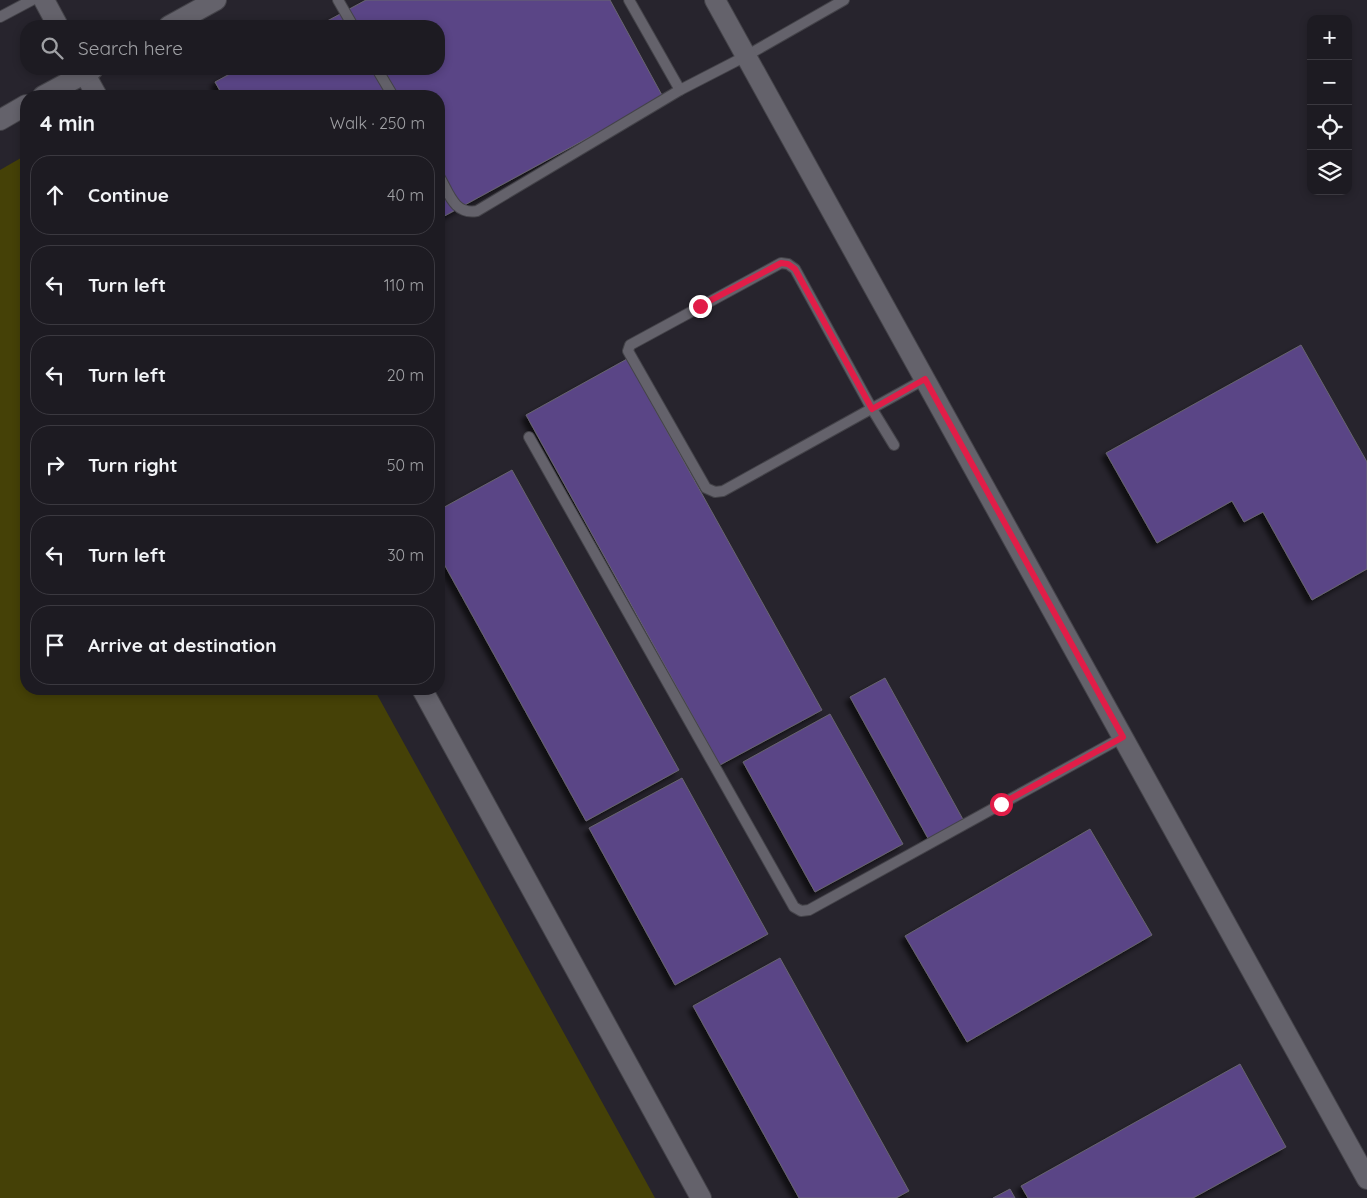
<!DOCTYPE html>
<meta charset="utf-8">
<style>
body{margin:0;font-family:Quicksand,sans-serif;background:#2a282f;color:#f1f3f6}
.controls{position:absolute;right:15px;top:15px;display:grid;overflow:hidden;border-radius:10px;box-shadow:0 2px 8px #0003}
.controls button{width:45px;height:45px;display:grid;place-items:center;padding:0;border:0;border-bottom:1px solid #3b3940;background:#1d1b22;color:#f1f3f6;font:25px sans-serif}
.stop{position:absolute;width:15px;height:15px;margin:-11px;border:4px solid #e11d48;border-radius:50%;background:#fff}
.stop.end{background:#e11d48;border-color:#fff;box-shadow:0 1px 5px #0008}
.list{margin:0;padding:0;list-style:none}
h2{display:flex;justify-content:space-between;align-items:center;height:65px;margin:0;padding:0 20px;font-size:21px}
h2 small{font-size:16px;font-weight:400;color:#a0a1a5}
.list li{display:grid;grid-template-columns:32px 1fr auto;gap:15px;align-items:center;box-sizing:border-box;height:80px;margin:0 10px 10px;padding:0 10px;border:1px solid #3b3940;border-radius:20px}
.list b{display:block;font-size:19px;white-space:nowrap}
.list em{font-size:16px;font-style:normal;color:#a0a1a5}
.icon{flex:none;width:28px;height:28px;fill:none;stroke:currentColor;stroke-width:2;stroke-linecap:round;stroke-linejoin:round}
.map{position:relative;flex:none;width:1367px;height:1198px;overflow:hidden}
.search{position:absolute;background:#1d1b22;box-shadow:0 2px 8px #0003;left:20px;top:20px;width:425px;height:55px;display:flex;align-items:center;gap:12px;box-sizing:border-box;padding:0 18px;border-radius:20px;color:#a0a1a5;font-size:19px}
.panel{position:absolute;background:#1d1b22;box-shadow:0 2px 8px #0003;left:20px;top:90px;width:425px;height:605px;border-radius:20px}
.map>svg:first-child{display:block}
</style>
<div class="map">
<svg width="1367" height="1198" viewBox="0 0 1367 1198">
<defs>
<filter id="shadow"><feDropShadow dx="-4.5" dy="4.5" stdDeviation="2.5" flood-color="#0009"/></filter>
</defs>
<rect width="100%" height="100%" fill="#27242d"/>
<polygon fill="#454107" points="26,155 26,689 374,689 655,1198 0,1198 0,170"/>
<g fill="#5a4586" stroke="#68656f" filter="url(#shadow)">
<polygon points="366,0 610,0 663,97 439,219 439,96 223,96 215,82 239,69 439,69 439,26 318,26"/>
<polygon points="1301,345 1367,462 1367,569 1312,600 1263,512 1244,522 1232,501 1157,543 1106,453"/>
<polygon points="627,359 822,710 720,765 526,415"/>
<polygon points="512,470 679,770 586,821 439,555 439,510"/>
<polygon points="885,678 965,823 930,842 850,697"/>
<polygon points="830,714 903,844 815,892 743,762"/>
<polygon points="682,778 768,934 675,985 589,828"/>
<polygon points="1090,829 1152,935 967,1042 905,936"/>
<polygon points="780,958 909,1191 896,1198 799,1198 693,1006"/>
<polygon points="1240,1064 1286,1147 1193,1198 1028,1198 1021,1186"/>
<polygon points="1010,1189 1015,1198 993,1198"/>
</g>
<g fill="none" stroke-linecap="round" stroke-linejoin="round">
<defs>
<g id="service">
<polyline points="338,0 353,26"/>
<polyline points="629,0 680,90"/>
<polyline points="0,17 32,0"/>
<polyline points="377,69 393,96"/>
<path d="M439,176C449,193 454,215 477,211L680,90L746,56L844,0"/>
<polyline points="529,437 794,907 801,911 809,910 1123,737"/>
<polyline points="894,445 872,409 795,269 788,264 781,263 630,345 628,351 706,488 715,492 723,491 925,379"/>
</g>
<g id="minor">
<polyline points="44,0 58,26"/>
<polyline points="715,0 1367,1179"/>
<polyline points="169,26 216,0"/>
<polyline points="82,69 97,96"/>
<polyline points="43,96 93,69"/>
<polyline points="0,120 26,105"/>
<polyline points="422,689 701,1198"/>
</g>
</defs>
<use href="#service" stroke="#444349" stroke-width="12"/>
<use href="#minor" stroke="#444349" stroke-width="22"/>
<use href="#service" stroke="#64626b" stroke-width="10"/>
<use href="#minor" stroke="#64626b" stroke-width="20"/>
</g>
<g fill="none" stroke-linecap="round" stroke-linejoin="round">
<polyline stroke="#e11d48" stroke-width="6" points="700,306 781,263 788,264 795,269 872,409 925,379 1123,737 1001,804"/>
</g>
</svg>
<div class="controls">
<button>+</button>
<button>−</button>
<button><svg class="icon" aria-label="locate" viewBox="0 0 24 24"><circle cx="12" cy="12" r="6"/><path d="M12 2v4M12 18v4M2 12h4M18 12h4"/></svg></button>
<button><svg class="icon" aria-label="layers" viewBox="0 0 24 24"><path d="M12 4l9 5-9 5-9-5zM3 14l9 5 9-5"/></svg></button>
</div>
<div class="stop" style="left:1001px;top:804px"></div>
<div class="stop end" style="left:700px;top:306px"></div>
<div class="search"><svg class="icon" aria-label="search" viewBox="0 0 24 24"><circle cx="10" cy="10" r="6"/><path d="M15 15l6 6"/></svg>Search here</div>
<section class="panel">
<h2>4 min<small>Walk · 250 m</small></h2>
<ul class="list">
<li><svg class="icon" aria-label="ahead" viewBox="0 0 24 24"><path d="M12 20V5M6 11l6-6 6 6"/></svg><div><b>Continue</b></div><em>40 m</em></li>
<li><svg class="icon" aria-label="left" viewBox="0 0 24 24"><path d="M17 20v-9H6M10 6l-5 5 5 5"/></svg><div><b>Turn left</b></div><em>110 m</em></li>
<li><svg class="icon" aria-label="left" viewBox="0 0 24 24"><path d="M17 20v-9H6M10 6l-5 5 5 5"/></svg><div><b>Turn left</b></div><em>20 m</em></li>
<li><svg class="icon" aria-label="right" viewBox="0 0 24 24"><path d="M7 20v-9h11M14 6l5 5-5 5"/></svg><div><b>Turn right</b></div><em>50 m</em></li>
<li><svg class="icon" aria-label="left" viewBox="0 0 24 24"><path d="M17 20v-9H6M10 6l-5 5 5 5"/></svg><div><b>Turn left</b></div><em>30 m</em></li>
<li><svg class="icon" aria-label="arrive" viewBox="0 0 24 24"><path d="M6 21V4h12l-3 4 3 4H6"/></svg><div><b>Arrive at destination</b></div></li>
</ul>
</section>
</div>
